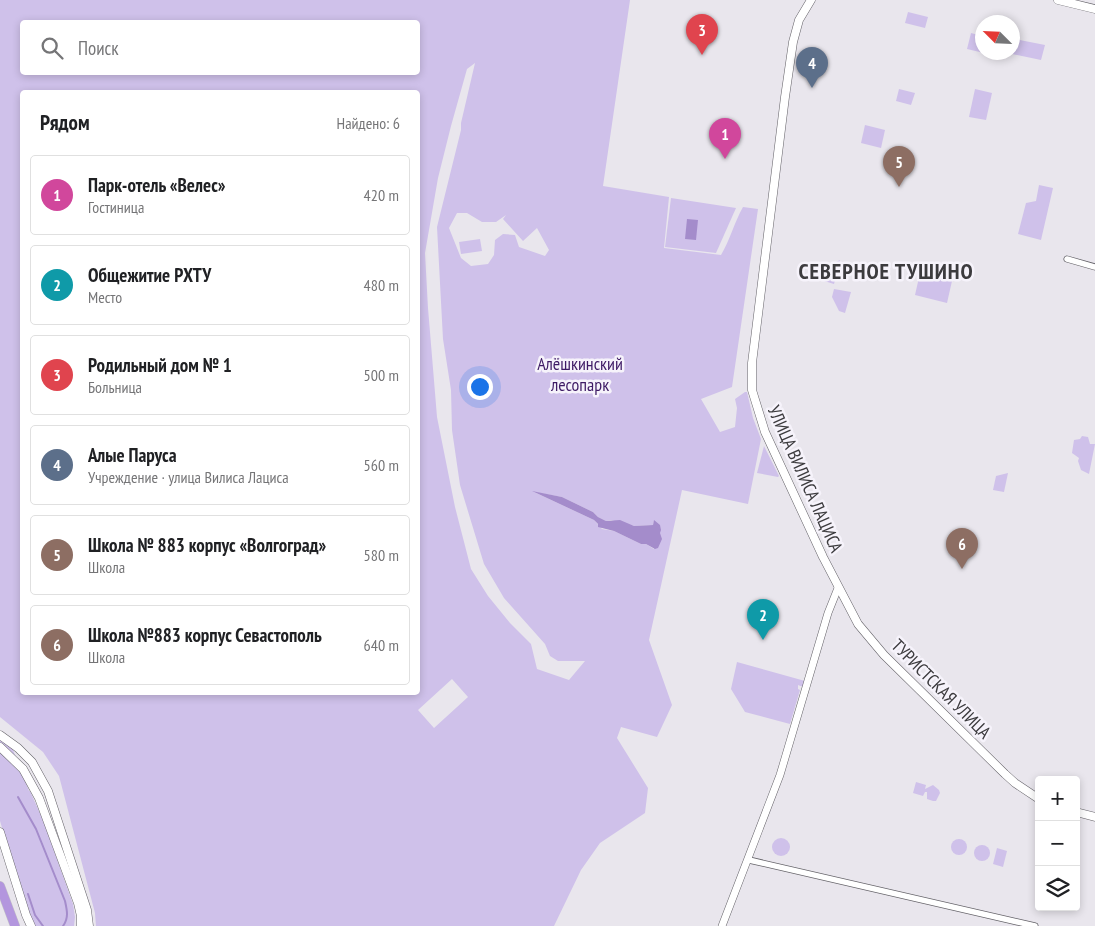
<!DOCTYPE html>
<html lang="ru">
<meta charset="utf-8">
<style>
body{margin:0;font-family:"PT Sans Narrow",sans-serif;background:#f6f6f6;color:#202124}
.controls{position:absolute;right:15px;bottom:15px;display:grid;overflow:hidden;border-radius:5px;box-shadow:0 2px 8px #0003}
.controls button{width:45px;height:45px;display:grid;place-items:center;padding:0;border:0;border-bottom:1px solid #e0e0e0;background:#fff;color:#202124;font:25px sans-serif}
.compass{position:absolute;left:975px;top:15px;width:45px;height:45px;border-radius:50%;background:#fff;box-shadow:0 2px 8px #0003;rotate:294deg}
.you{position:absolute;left:479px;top:386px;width:18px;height:18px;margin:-12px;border:4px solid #fff;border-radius:50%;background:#1a73e8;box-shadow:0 0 0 8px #1a73e833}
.badge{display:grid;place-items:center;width:32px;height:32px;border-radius:50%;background:#078641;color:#fff;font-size:16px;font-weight:700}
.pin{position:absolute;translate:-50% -41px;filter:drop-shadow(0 1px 2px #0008)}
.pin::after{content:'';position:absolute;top:26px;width:18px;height:15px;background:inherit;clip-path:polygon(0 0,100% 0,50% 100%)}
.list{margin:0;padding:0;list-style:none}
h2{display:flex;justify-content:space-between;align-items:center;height:65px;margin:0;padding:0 20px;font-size:21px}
h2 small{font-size:16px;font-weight:400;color:#757577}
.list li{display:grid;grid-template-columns:32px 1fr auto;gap:15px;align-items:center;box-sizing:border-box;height:80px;margin:0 10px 10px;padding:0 10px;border:1px solid #e0e0e0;border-radius:5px}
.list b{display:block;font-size:19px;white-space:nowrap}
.list p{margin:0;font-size:16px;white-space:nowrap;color:#757577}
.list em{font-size:16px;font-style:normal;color:#757577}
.icon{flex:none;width:28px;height:28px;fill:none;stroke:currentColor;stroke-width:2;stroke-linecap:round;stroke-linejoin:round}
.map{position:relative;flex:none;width:1095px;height:926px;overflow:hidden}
.search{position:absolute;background:#fff;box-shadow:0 2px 8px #0003;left:20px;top:20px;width:400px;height:55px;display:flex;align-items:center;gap:12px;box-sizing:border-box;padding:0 18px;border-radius:5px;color:#757577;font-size:19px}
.panel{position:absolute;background:#fff;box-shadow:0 2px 8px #0003;left:20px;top:90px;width:400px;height:605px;border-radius:5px}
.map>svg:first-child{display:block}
</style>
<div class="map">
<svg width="1095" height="926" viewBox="0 0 1095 926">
<rect width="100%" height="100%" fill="#e9e6ed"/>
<g fill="#cfc1ea" fill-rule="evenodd">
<path d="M0,0H630L603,186L669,197L664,248L721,255C730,240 734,223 743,207L758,209L732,387L701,399L720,432L735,427L737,408L735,399L745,392H747L753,418L761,439L748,504L682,490L649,640L672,705L657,737L621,727L617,738L648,788L645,813L600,843L581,870L554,926H96L95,913L59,776L43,752L0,717ZM22,22H418V72H22ZM475,63L461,123V130L437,227L443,339L451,390L452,430L460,485L484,564L504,598L545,644L550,656L558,661H585L569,680L537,669L531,644L510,623L488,596L471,569L455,507L437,417L428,308L425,253L438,178L451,126L467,69ZM22,92H418V692H22ZM457,213H467L482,222H496L506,215L503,219L523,241L537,228L549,250L545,256L519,247L515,235L503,234L495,240L494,255L488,264L471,266L461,258L449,228ZM534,492L562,497L593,512L598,517L606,521L611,520L634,526L653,525L654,521L657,524L654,549L646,544H641L614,531L602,529L594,520ZM452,679L468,697L434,728L418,710Z"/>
<polygon points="908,12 928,17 925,28 905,23"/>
<polygon points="971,33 982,36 982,52 1002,53 1001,57 967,49"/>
<polygon points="1015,39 1045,45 1041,60 1012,54"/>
<polygon points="899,89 915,93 911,105 896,101"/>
<polygon points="975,89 992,93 986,120 969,117"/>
<polygon points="865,125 885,130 881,148 861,143"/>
<polygon points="1039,185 1053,188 1041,240 1018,234 1026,203 1036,201"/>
<polygon points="671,198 736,208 716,253 665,247"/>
<polygon points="480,239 482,251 461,254 459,242"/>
<polygon points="840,260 834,284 821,280 824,268"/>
<polygon points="920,273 952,281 947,303 915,295"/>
<polygon points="834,289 851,292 845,313 839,311 832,297"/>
<polygon points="1082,436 1088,437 1090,444 1095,444 1089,474 1081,470 1078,461 1079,458 1072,453 1074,440 1080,439"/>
<polygon points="764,446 779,476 778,477 757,473"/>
<polygon points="1008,473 1004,492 993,490 996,476"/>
<polygon points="737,662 805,681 803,687 798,685 798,689 800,690 790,724 745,712 731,689"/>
<polygon points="0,733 8,737 29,791 30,791 43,820 73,904 75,917 74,926 35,926 28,914 0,821"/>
<polygon points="916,782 926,785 925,789 933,785 939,790 940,793 936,801 933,801 927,799 927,792 925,792 923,796 913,793"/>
<circle cx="781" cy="847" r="9"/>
<circle cx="959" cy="847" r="8"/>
<circle cx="982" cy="853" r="8"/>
<polygon points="997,848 1007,851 1003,867 993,864"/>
</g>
<g fill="#a48ccb">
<polygon points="687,219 698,220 696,240 685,239"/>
<polygon points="532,491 562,497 593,512 598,517 606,521 620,520 634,526 653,525 654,520 660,525 661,530 660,533 662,539 658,548 655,549 646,544 641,544 614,531 598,527 598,524 594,520"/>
</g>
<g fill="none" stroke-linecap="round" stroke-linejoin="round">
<g stroke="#a48ccb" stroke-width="2">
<path d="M18,797L36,829L65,901C67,910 69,918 63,926"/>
<polyline points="28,894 35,915 43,926"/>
</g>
<defs>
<g id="minor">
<polyline points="1067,259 1095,267"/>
<polyline points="749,860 1035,926"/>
</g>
<polyline id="tertiary" points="722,926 780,775 828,613 838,588"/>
<g id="secondary">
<polyline points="811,0 799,20 793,42 785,97 752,363 752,390 765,432 823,557 858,624 884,655 1005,774 1015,783 1039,799"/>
<polyline points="1058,0 1095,9"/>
<polyline points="0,735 18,748 32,762 48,791 87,910 89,926"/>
<polyline points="0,747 23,769 39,798 78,903 81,916 81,926"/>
<polyline points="1076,812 1095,817"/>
<polyline points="0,832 26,915 31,926"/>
</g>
<polyline id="trunk" points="0,886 15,926"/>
</defs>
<use href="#minor" stroke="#646268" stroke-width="7"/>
<use href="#tertiary" stroke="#646268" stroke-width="8"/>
<use href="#secondary" stroke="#646268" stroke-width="9"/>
<use href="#trunk" stroke="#c4c4c5" stroke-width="10"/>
<use href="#minor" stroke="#fff" stroke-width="5.5"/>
<use href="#tertiary" stroke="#fff" stroke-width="7"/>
<use href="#secondary" stroke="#fff" stroke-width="8"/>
<use href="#trunk" stroke="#b396de" stroke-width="9"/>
</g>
<g text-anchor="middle" stroke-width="5" stroke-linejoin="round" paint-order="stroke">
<g font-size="18" fill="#3e1b65" stroke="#f6f3fb">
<text x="580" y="370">Алёшкинский<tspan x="580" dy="21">лесопарк</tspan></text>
</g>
<g font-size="18" fill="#3c3b3e" stroke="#f6f3fb">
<text transform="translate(805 479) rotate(66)" y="6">УЛИЦА ВИЛИСА ЛАЦИСА</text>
<text transform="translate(941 689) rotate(45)" y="6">ТУРИСТСКАЯ УЛИЦА</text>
</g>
<g font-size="22" font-weight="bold" letter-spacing="1" fill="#3c3b3e" stroke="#f6f3fb">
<text x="886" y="279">СЕВЕРНОЕ ТУШИНО</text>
</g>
</g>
</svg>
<div class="controls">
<button>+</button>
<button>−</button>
<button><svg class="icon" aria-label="layers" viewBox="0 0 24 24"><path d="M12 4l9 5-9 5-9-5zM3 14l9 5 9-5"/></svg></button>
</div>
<svg class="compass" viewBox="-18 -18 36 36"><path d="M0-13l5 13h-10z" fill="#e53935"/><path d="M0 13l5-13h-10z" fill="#757577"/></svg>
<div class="you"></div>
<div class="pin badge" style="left:725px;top:159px;background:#d1479c">1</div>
<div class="pin badge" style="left:763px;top:640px;background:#0f9aa8">2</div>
<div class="pin badge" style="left:702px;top:55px;background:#e0444e">3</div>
<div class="pin badge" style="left:812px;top:88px;background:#5c6f8a">4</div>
<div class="pin badge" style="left:899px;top:187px;background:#8d6e63">5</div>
<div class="pin badge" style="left:962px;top:569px;background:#8d6e63">6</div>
<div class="search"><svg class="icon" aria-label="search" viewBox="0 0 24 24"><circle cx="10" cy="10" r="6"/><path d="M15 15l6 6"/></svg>Поиск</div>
<section class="panel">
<h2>Рядом<small>Найдено: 6</small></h2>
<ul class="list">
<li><span class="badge" style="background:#d1479c">1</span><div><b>Парк-отель «Велес»</b><p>Гостиница</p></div><em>420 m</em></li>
<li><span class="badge" style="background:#0f9aa8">2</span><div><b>Общежитие РХТУ</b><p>Место</p></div><em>480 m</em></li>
<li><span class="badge" style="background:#e0444e">3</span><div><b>Родильный дом № 1</b><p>Больница</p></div><em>500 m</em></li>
<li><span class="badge" style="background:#5c6f8a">4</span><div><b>Алые Паруса</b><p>Учреждение · улица Вилиса Лациса</p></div><em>560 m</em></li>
<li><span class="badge" style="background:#8d6e63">5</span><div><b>Школа № 883 корпус «Волгоград»</b><p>Школа</p></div><em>580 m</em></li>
<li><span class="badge" style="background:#8d6e63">6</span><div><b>Школа №883 корпус Севастополь</b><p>Школа</p></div><em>640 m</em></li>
</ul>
</section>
</div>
